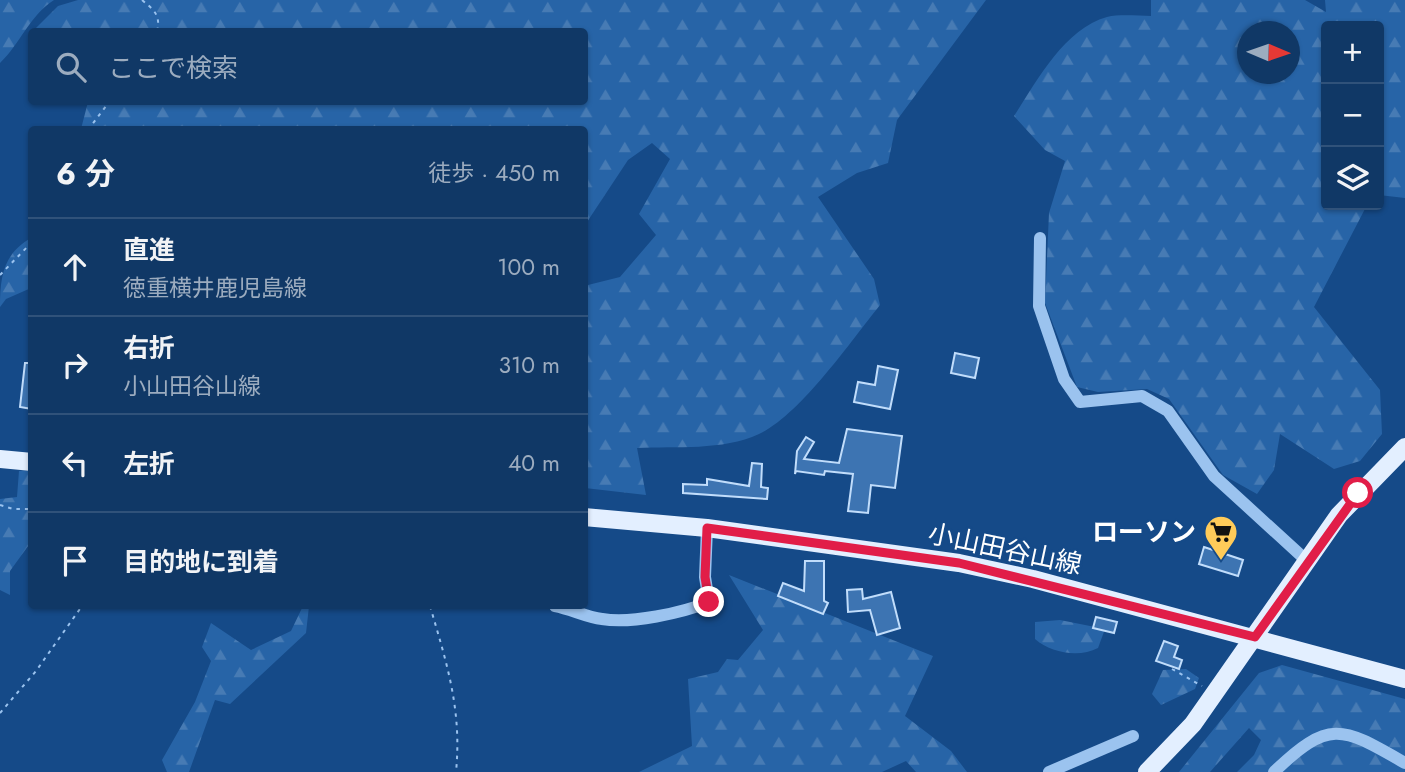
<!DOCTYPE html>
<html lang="ja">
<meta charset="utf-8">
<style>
body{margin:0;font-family:Jost,"Noto Sans JP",sans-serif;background:#1e436f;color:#f1f3f6}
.controls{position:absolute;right:21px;top:21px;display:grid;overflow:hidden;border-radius:7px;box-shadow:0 2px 5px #0004}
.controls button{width:63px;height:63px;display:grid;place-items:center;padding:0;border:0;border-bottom:2px solid #30527a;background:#103866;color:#f1f3f6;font:35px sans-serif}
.compass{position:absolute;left:1237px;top:21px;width:63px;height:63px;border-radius:50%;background:#103866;box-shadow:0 2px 5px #0004;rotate:92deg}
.stop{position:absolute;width:21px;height:21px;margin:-16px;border:5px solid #e11d48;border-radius:50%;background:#fff}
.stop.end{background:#e11d48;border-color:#fff;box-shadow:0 2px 7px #0008}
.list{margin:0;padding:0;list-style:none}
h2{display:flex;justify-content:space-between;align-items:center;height:91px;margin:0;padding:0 28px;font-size:30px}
h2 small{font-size:23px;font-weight:400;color:#9cacbf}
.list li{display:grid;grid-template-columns:46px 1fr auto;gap:21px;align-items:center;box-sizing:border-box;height:98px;padding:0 28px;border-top:2px solid #30527a}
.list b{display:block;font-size:26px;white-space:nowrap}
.list p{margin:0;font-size:23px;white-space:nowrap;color:#9cacbf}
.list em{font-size:23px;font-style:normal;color:#9cacbf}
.icon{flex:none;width:38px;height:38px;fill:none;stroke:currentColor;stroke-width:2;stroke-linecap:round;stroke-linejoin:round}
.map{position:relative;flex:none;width:1405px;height:772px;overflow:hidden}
.search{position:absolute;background:#103866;box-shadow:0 2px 5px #0004;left:28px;top:28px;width:560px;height:77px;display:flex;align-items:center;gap:18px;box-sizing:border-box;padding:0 24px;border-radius:7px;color:#9cacbf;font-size:26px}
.panel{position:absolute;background:#103866;box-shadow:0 2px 5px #0004;left:28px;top:126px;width:560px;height:483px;border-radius:7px}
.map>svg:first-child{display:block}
</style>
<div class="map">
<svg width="1405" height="772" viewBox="0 0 1405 772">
<defs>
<pattern id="forest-firs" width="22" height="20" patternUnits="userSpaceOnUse" patternTransform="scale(1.75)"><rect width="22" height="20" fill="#2764a7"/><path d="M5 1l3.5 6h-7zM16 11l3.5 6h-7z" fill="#477bb4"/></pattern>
</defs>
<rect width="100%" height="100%" fill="#154a88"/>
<g fill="url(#forest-firs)" fill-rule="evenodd">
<path d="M0,0H54C30,15 20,44 0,63Z"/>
<path d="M78,0H986L897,120L888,163L857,173L818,197L874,279L880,305C851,341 800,415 759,434C722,451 676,446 637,448L646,495L585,488L584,286L620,277L656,235L639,214L670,159L652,143L628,160L585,225L584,130L81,129L88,102H584V32L38,31L36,28L58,6Z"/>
<path d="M1151,0H1305L1326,12L1325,0H1405V198L1379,195V26H1326V205H1367L1314,307L1380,390L1382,434L1360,461L1334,469L1280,434L1274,470L1257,494L1223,475L1169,399L1147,389L1098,392L1077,387L1045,303L1049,213L1065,161L1045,150L1014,116C1037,81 1064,29 1107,17C1120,14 1138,16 1151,16ZM1248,32H1290V74H1248Z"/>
<path d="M31,238V288L6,299L0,307C0,277 3,254 31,238Z"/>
<polygon points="31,470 31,542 10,571 10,595 0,590 0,499 17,497 19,471"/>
<polygon points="729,575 933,656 905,716 951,751 967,772 916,772 906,761 882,772 639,772 692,746 688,679 718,672 727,659 738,660 763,630"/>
<polygon points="303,606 309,606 306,633 230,704 215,700 189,772 167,772 162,760 195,702 211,661 202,647 211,623 251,650 291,631"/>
<path d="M1060,620L1105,629L1098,648C1079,658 1051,653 1035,639V622Z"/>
<polygon points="1282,665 1405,699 1405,772 1237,772 1254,755 1261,740 1249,728 1210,772 1179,772 1259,673"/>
<polygon points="1186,669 1199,678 1195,689 1161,705 1152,694 1163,670"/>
</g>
<g fill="#3d74b2" stroke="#c1ddfb" stroke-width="2">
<polygon points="955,353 979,358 975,378 951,373"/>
<polygon points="25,363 32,363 32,409 20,407"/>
<polygon points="878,366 898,370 890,409 854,402 858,382 875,385"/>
<polygon points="847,429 902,436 895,488 871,485 868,513 848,511 853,474 825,471 824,475 796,471 795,474 797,451 806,437 814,442 804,459 839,463"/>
<polygon points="752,463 762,464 761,487 768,488 767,499 683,493 683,484 707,485 707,479 749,486"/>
<polygon points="1204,547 1243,560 1238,576 1199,564"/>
<polygon points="805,561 824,561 824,601 828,603 823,614 778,596 783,583 804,591"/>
<polygon points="862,589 863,599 891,592 900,628 877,635 870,610 848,612 847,590"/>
<polygon points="1096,617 1117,622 1114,633 1093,628"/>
<polygon points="1164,641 1178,646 1174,657 1182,660 1179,669 1156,661"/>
</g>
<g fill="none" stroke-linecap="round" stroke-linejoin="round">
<g stroke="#9bc3ef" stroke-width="2" stroke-dasharray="3.5 5" stroke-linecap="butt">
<path d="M142,0C154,10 161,15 157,32"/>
<polyline points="88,130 109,102"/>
<polyline points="0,275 32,242"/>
<polyline points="0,505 13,509 32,509"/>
<path d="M430,606C447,664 462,710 456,772"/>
<polyline points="1172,669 1202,686"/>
<polyline points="0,713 36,671 82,606"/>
</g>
<g stroke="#9bc3ef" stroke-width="12">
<polyline points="1040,238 1039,306 1064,379 1080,402 1142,396 1168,411 1214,476 1307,561"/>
<path d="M555,606C571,609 586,617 602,619C631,624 682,613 709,602L705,577L707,528"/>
<polyline points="1049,772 1133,736"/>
<path d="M1274,772C1330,718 1342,727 1405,763"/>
</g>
<g stroke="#e3efff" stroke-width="18">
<polyline points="0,459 32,462"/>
<polyline points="584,517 707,528 959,563 1033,579 1405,679"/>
<polyline points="1147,772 1193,724 1339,515 1405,447"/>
</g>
</g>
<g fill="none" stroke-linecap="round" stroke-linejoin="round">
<polyline stroke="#e11d48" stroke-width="9" points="709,602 705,577 707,528 959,563 1255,637 1358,493"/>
</g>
<defs>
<symbol id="supermarket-pin" viewBox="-11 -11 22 30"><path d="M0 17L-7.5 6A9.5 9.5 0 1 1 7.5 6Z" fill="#ffcb59" stroke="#154a88"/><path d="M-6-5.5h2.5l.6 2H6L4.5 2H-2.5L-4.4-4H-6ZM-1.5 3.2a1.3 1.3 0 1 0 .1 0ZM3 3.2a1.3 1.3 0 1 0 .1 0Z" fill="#111"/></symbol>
</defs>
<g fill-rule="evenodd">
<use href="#supermarket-pin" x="1202" y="513" width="38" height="52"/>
</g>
<g text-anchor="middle" stroke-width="5" stroke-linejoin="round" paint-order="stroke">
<g font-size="26" font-weight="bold" fill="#fff" stroke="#154a88" text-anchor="end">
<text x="1196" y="541">ローソン</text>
</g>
<g font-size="26" fill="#fff" stroke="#154a88">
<text transform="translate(1005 549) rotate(12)" y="9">小山田谷山線</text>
</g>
</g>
</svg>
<div class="controls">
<button>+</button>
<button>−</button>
<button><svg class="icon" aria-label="layers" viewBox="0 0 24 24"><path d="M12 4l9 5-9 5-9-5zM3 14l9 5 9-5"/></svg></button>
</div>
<svg class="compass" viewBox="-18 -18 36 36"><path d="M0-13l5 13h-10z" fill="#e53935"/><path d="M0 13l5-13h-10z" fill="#9cacbf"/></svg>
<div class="stop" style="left:1358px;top:493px"></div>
<div class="stop end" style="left:709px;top:602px"></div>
<div class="search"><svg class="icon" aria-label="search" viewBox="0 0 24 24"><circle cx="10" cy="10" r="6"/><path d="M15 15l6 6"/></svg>ここで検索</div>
<section class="panel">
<h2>6 分<small>徒歩 · 450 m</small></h2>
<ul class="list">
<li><svg class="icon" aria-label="ahead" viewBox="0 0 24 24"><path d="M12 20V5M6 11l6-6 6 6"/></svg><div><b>直進</b><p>徳重横井鹿児島線</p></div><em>100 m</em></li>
<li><svg class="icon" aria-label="right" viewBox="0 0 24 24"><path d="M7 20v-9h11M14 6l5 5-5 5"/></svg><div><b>右折</b><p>小山田谷山線</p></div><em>310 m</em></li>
<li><svg class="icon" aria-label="left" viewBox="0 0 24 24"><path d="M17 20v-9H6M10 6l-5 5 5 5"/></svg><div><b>左折</b></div><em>40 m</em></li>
<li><svg class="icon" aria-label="arrive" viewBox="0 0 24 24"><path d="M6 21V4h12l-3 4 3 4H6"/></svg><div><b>目的地に到着</b></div></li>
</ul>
</section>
</div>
